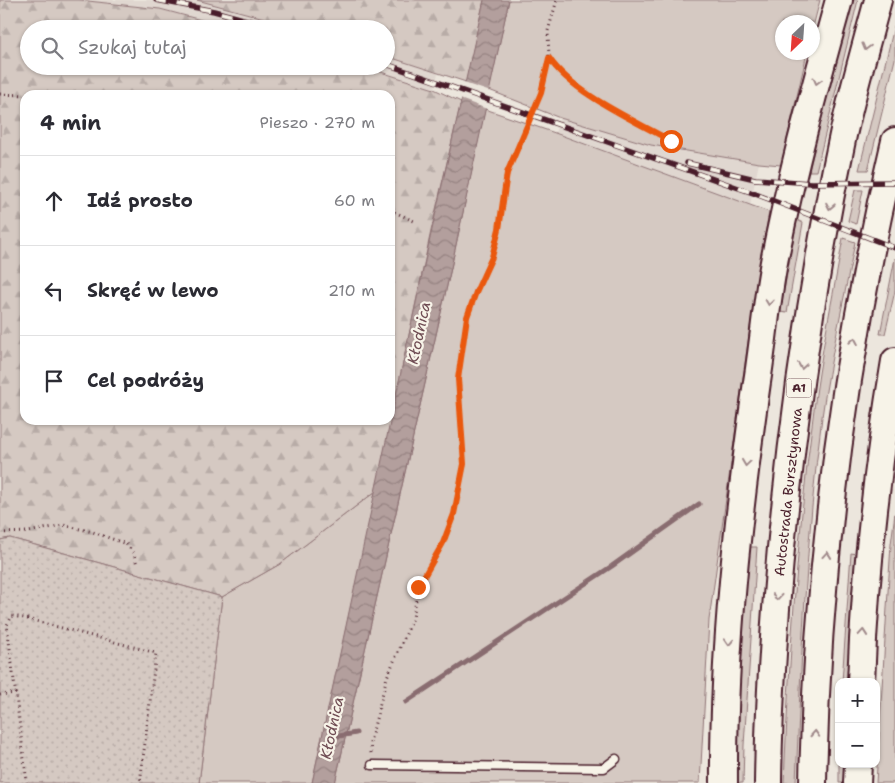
<!DOCTYPE html>
<html lang="pl">
<meta charset="utf-8">
<style>
body{margin:0;font-family:"Shantell Sans",sans-serif;background:#f7f7f7;color:#2b2b33}
.controls{position:absolute;right:15px;bottom:15px;display:grid;overflow:hidden;border-radius:10px;box-shadow:0 1px 4px #0004}
.controls button{width:45px;height:45px;display:grid;place-items:center;padding:0;border:0;border-bottom:1px solid #e1e1e2;background:#fff;color:#2b2b33;font:25px sans-serif}
.compass{position:absolute;left:775px;top:15px;width:45px;height:45px;border-radius:50%;background:#fff;box-shadow:0 1px 4px #0004;rotate:205deg}
.stop{position:absolute;width:15px;height:15px;margin:-11px;border:4px solid #ea580c;border-radius:50%;background:#fff}
.stop.end{background:#ea580c;border-color:#fff;box-shadow:0 1px 5px #0008}
.list{margin:0;padding:0;list-style:none}
h2{display:flex;justify-content:space-between;align-items:center;height:65px;margin:0;padding:0 20px;font-size:21px}
h2 small{font-size:16px;font-weight:400;color:#7c7c81}
.list li{display:grid;grid-template-columns:32px 1fr auto;gap:15px;align-items:center;box-sizing:border-box;height:90px;padding:0 20px;border-top:1px solid #e1e1e2}
.list b{display:block;font-size:19px;white-space:nowrap}
.list em{font-size:16px;font-style:normal;color:#7c7c81}
.icon{flex:none;width:28px;height:28px;fill:none;stroke:currentColor;stroke-width:2;stroke-linecap:round;stroke-linejoin:round}
.map{position:relative;flex:none;width:895px;height:783px;overflow:hidden}
.search{position:absolute;background:#fff;box-shadow:0 1px 4px #0004;left:20px;top:20px;width:375px;height:55px;display:flex;align-items:center;gap:12px;box-sizing:border-box;padding:0 18px;border-radius:28px;color:#7c7c81;font-size:19px}
.panel{position:absolute;background:#fff;box-shadow:0 1px 4px #0004;left:20px;top:90px;width:375px;height:335px;border-radius:15px}
.map>svg:first-child{display:block}
</style>
<div class="map">
<svg width="895" height="783" viewBox="0 0 895 783">
<defs>
<pattern id="forest-firs" width="22" height="20" patternUnits="userSpaceOnUse" patternTransform="scale(1.25)"><rect width="22" height="20" fill="#d5c9c2"/><path d="M5 1l3.5 6h-7zM16 11l3.5 6h-7z" fill="#b8aca7"/></pattern>
<pattern id="garden-dots" width="8" height="8" patternUnits="userSpaceOnUse" patternTransform="scale(1.25)"><rect width="8" height="8" fill="#d5c9c2"/><path d="M2 2h.1M6 6h.1" fill="none" stroke="#b8aca7" stroke-width="1.8" stroke-linecap="round"/></pattern>
<pattern id="water-waves" width="16" height="10" patternUnits="userSpaceOnUse" patternTransform="scale(1.25)"><rect width="16" height="10" fill="#b39f9d"/><path d="M0 5q4-4 8 0t8 0" fill="none" stroke="#948180"/></pattern>
</defs>
<rect width="100%" height="100%" fill="#ece6dd"/>
<filter id="ink" filterUnits="userSpaceOnUse"><feTurbulence type="fractalNoise" baseFrequency=".02" numOctaves="2"/><feDisplacementMap in="SourceGraphic" scale="10" xChannelSelector="R" yChannelSelector="G"/><feConvolveMatrix kernelMatrix="1 2 1 2 8 2 1 2 1" color-interpolation-filters="sRGB"/></filter>
<g filter="url(#ink)">
<g fill="#e0d7d0">
<polygon points="79,0 197,0 305,29 235,29 160,9"/>
<polygon points="386,56 438,73 434,89 362,66 386,66"/>
<polygon points="560,118 651,145 759,163 750,205 555,133"/>
</g>
<g fill="#d5c9c2" stroke="#907476">
<polygon points="509,0 820,0 813,27 812,22 782,22 782,52 807,53 781,165 759,163 651,145 560,118 489,90"/>
<polygon points="850,0 858,0 816,171 809,171"/>
<polygon points="895,23 895,59 868,170 859,170"/>
<polygon points="485,109 555,133 769,212 756,285 709,620 700,783 335,783 451,268"/>
<polygon points="855,190 863,190 856,224 848,221"/>
<polygon points="797,220 803,223 787,313 780,312"/>
<path d="M843,238L855,242C844,300 830,359 822,417C806,538 801,661 796,783H784C789,661 797,539 813,417C820,357 833,297 843,238Z"/>
<polygon points="895,258 895,291 885,334 880,334"/>
<polygon points="376,491 312,783 199,783 222,597 280,564"/>
<polygon points="895,513 895,783 876,783 891,544"/>
<polygon points="748,547 757,547 744,745 743,783 735,783 736,744"/>
<polygon points="851,553 856,554 850,682 842,682"/>
<polygon points="839,764 847,764 846,783 839,783"/>
</g>
<g fill="url(#forest-firs)" stroke="#907476" fill-rule="evenodd">
<path d="M0,0H79L160,9L235,29H29V66H362L434,89L461,102L431,231L376,491L280,564L222,597L10,538L0,540ZM25,95H390V420H25Z"/>
<polygon points="197,0 484,0 466,82 386,56 386,29 305,29"/>
</g>
<polygon fill="url(#garden-dots)" stroke="#907476" points="10,538 222,597 199,783 0,783 0,540"/>
<polygon fill="url(#water-waves)" stroke="#896c6f" points="484,0 509,0 451,268 335,783 312,783 430,238"/>
<polygon fill="#ece6dd" points="464,83 491,92 487,109 460,99"/>
<g fill="none" stroke-linecap="round" stroke-linejoin="round">
<g stroke="#896c6f" stroke-width="5">
<polyline points="406,702 612,566 699,504"/>
<polyline points="339,736 356,733"/>
</g>
<defs>
<polyline id="lane" points="372,765 604,768 616,759"/>
<g id="highway">
<path d="M861,682C865,575 877,467 895,361"/>
<path d="M724,783C723,649 738,514 757,382C764,339 767,294 776,252C793,167 816,83 839,0"/>
<path d="M768,783C769,705 774,626 781,548C794,410 814,271 843,135C853,90 866,45 878,0"/>
<path d="M813,783C817,567 845,351 895,141"/>
<polyline points="857,783 858,764"/>
</g>
</defs>
<use href="#lane" stroke="#4a1f2b" stroke-width="11"/>
<use href="#highway" stroke="#4a1f2b" stroke-width="30"/>
<g stroke="#4a1f2b" stroke-width="3" stroke-dasharray="1 4" stroke-linecap="butt">
<path d="M549,58C571,92 635,121 671,141"/>
<polyline points="0,94 25,95"/>
<polyline points="390,210 414,221"/>
<polyline points="0,533 28,532 63,525 93,532 126,544 134,553 137,565"/>
<polyline points="0,695 16,693"/>
<polyline points="371,753 370,742 387,677 413,618 418,587 443,543 454,514 464,464 458,379 467,317 476,292 492,257 499,229 507,173 541,93 549,58 548,31 557,0"/>
<polyline points="27,783 7,625 12,616 24,618 156,653 140,783"/>
</g>
<use href="#lane" stroke="#f7f3e8" stroke-width="8"/>
<use href="#highway" stroke="#f7f3e8" stroke-width="26"/>
<defs>
<g id="rail">
<polyline points="156,0 214,11 280,29"/>
<polyline points="386,64 753,193 895,248"/>
<polyline points="687,163 755,179 811,183 895,182"/>
</g>
</defs>
<use href="#rail" stroke="#4a1f2b" stroke-width="5.5"/>
<use href="#rail" stroke="#f7f3e8" stroke-width="4" stroke-dasharray="11" stroke-linecap="butt"/>
</g>
<defs><path id="oneway-chevron" d="M-2-3.5L2.5 0L-2 3.5" fill="none" stroke-width="1.6" stroke-linecap="round" stroke-linejoin="round" transform="scale(1.25)"/></defs>
<g stroke="#a0898a">
<use href="#oneway-chevron" transform="translate(866 47) rotate(105)"/>
<use href="#oneway-chevron" transform="translate(817 81) rotate(105)"/>
<use href="#oneway-chevron" transform="translate(830 206) rotate(101)"/>
<use href="#oneway-chevron" transform="translate(769 302) rotate(98)"/>
<use href="#oneway-chevron" transform="translate(854 341) rotate(-80)"/>
<use href="#oneway-chevron" transform="translate(802 366) rotate(99)"/>
<use href="#oneway-chevron" transform="translate(746 463) rotate(98)"/>
<use href="#oneway-chevron" transform="translate(827 555) rotate(-85)"/>
<use href="#oneway-chevron" transform="translate(777 597) rotate(95)"/>
<use href="#oneway-chevron" transform="translate(863 633) rotate(-85)"/>
<use href="#oneway-chevron" transform="translate(729 642) rotate(93)"/>
<use href="#oneway-chevron" transform="translate(815 734) rotate(-87)"/>
</g>
</g>
<g fill="none" stroke-linecap="round" stroke-linejoin="round" filter="url(#ink)">
<path stroke="#ea580c" stroke-width="6" d="M418,587L443,543L454,514L464,464L458,379L467,317L476,292L492,257L499,229L507,173L541,93L549,58C572,93 634,120 671,141"/>
</g>
<g text-anchor="middle" stroke-width="4.5" stroke-linejoin="round" paint-order="stroke">
<rect fill="#f7f3e8" stroke="#7e5f64" stroke-width="1" x="786.5" y="378.5" width="25" height="19" rx="4"/>
<g font-size="12" font-weight="bold" fill="#4a1f2b">
<text x="799" y="392">A1</text>
</g>
<g font-size="14" fill="#4a1f2b" stroke="#f7f3e8">
<text transform="translate(788 492) rotate(-84)" y="5">Autostrada Bursztynowa</text>
</g>
<g font-size="15" font-style="italic" fill="#6f4c53" stroke="#f7f3e8">
<text transform="translate(419 333) rotate(-78)" y="5">Kłodnica</text>
<text transform="translate(332 728) rotate(-78)" y="5">Kłodnica</text>
</g>
</g>
</svg>
<div class="controls">
<button>+</button>
<button>−</button>
</div>
<svg class="compass" viewBox="-18 -18 36 36"><path d="M0-13l5 13h-10z" fill="#e53935"/><path d="M0 13l5-13h-10z" fill="#7c7c81"/></svg>
<div class="stop" style="left:671px;top:141px"></div>
<div class="stop end" style="left:418px;top:587px"></div>
<div class="search"><svg class="icon" aria-label="search" viewBox="0 0 24 24"><circle cx="10" cy="10" r="6"/><path d="M15 15l6 6"/></svg>Szukaj tutaj</div>
<section class="panel">
<h2>4 min<small>Pieszo · 270 m</small></h2>
<ul class="list">
<li><svg class="icon" aria-label="ahead" viewBox="0 0 24 24"><path d="M12 20V5M6 11l6-6 6 6"/></svg><div><b>Idź prosto</b></div><em>60 m</em></li>
<li><svg class="icon" aria-label="left" viewBox="0 0 24 24"><path d="M17 20v-9H6M10 6l-5 5 5 5"/></svg><div><b>Skręć w lewo</b></div><em>210 m</em></li>
<li><svg class="icon" aria-label="arrive" viewBox="0 0 24 24"><path d="M6 21V4h12l-3 4 3 4H6"/></svg><div><b>Cel podróży</b></div></li>
</ul>
</section>
</div>
